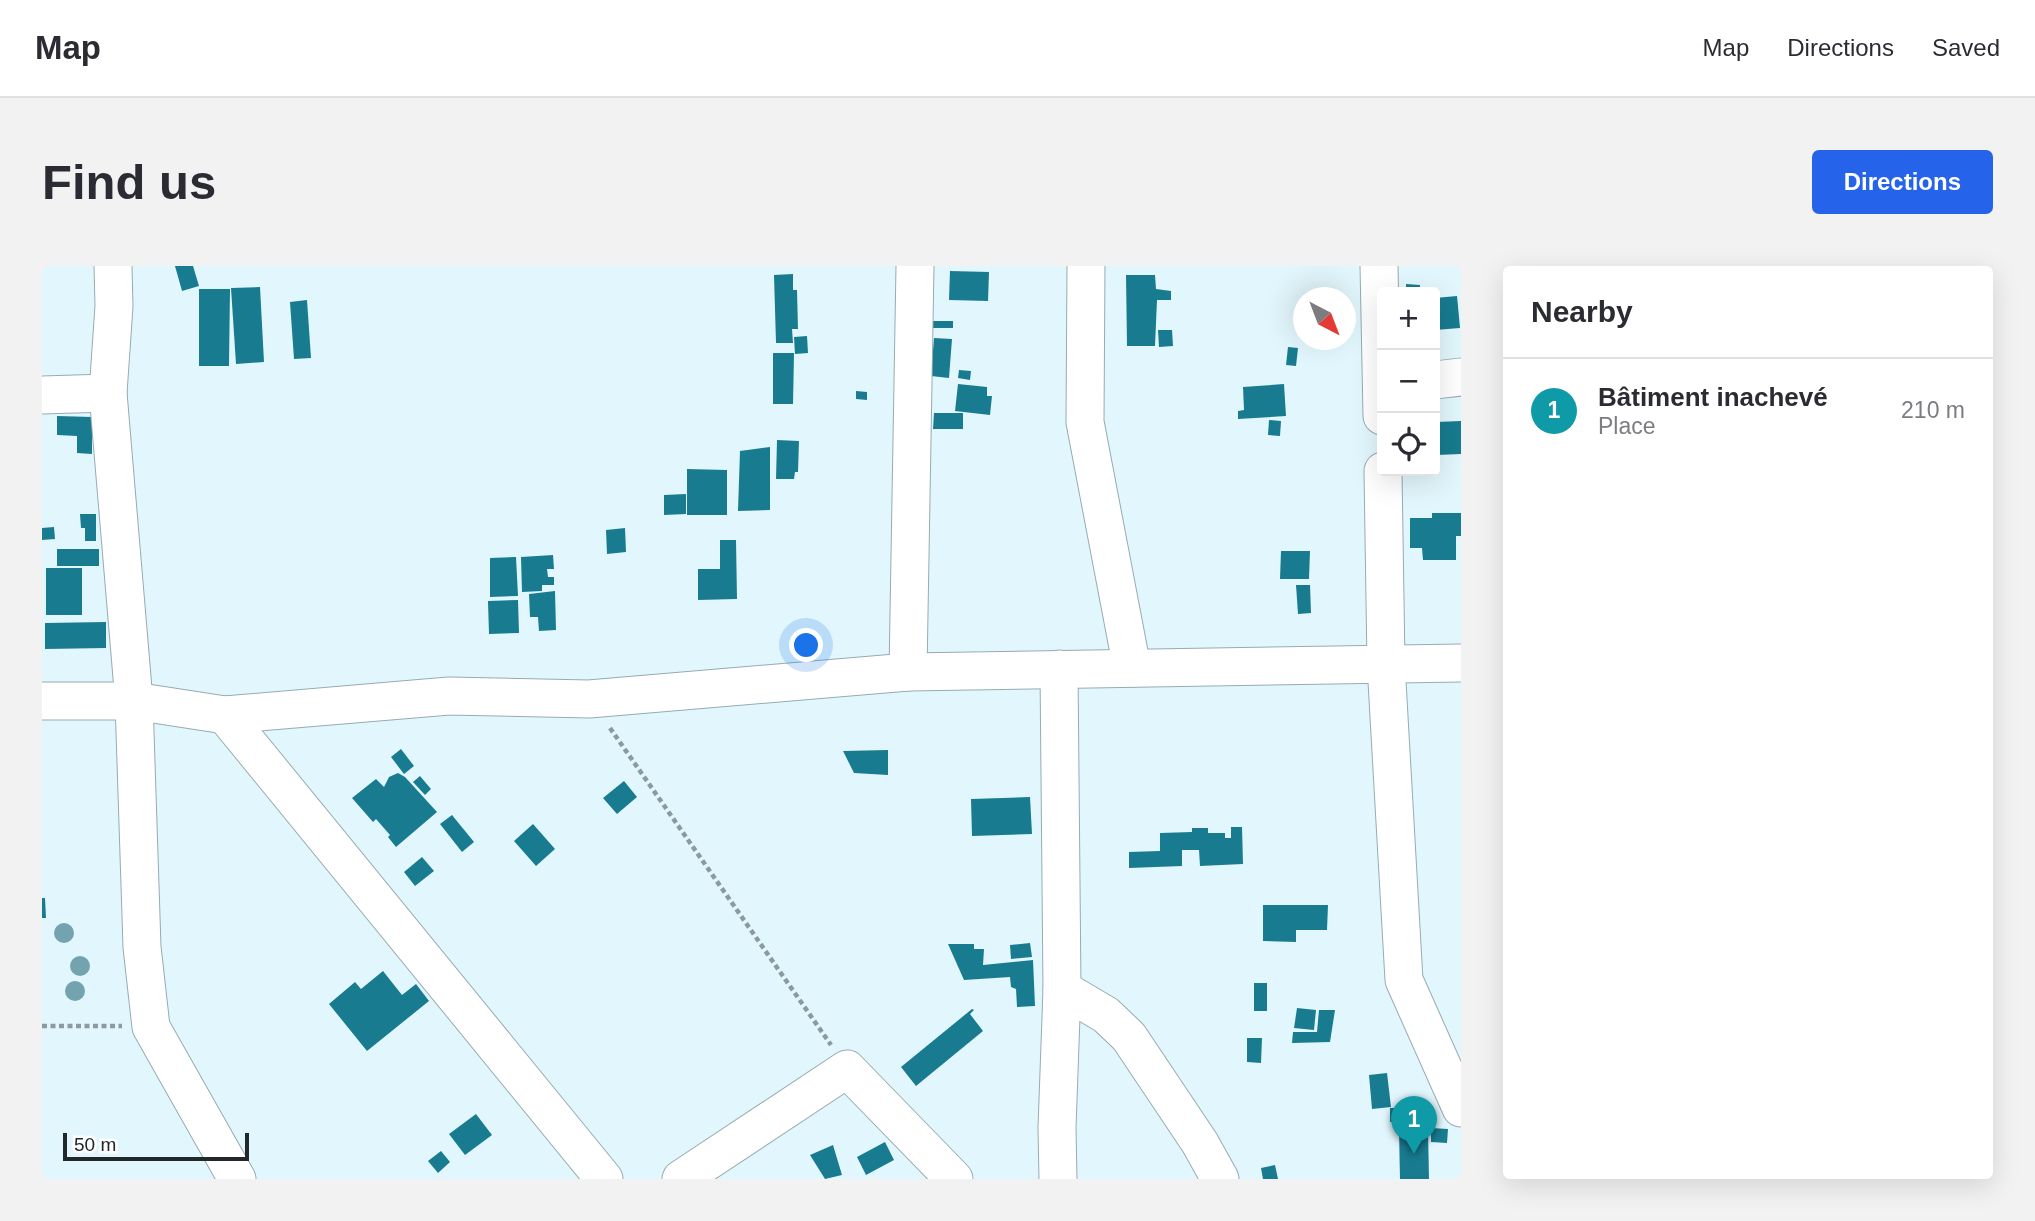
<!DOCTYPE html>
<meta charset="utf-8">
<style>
body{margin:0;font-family:Arial,sans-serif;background:#f2f2f3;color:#2b2b33}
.controls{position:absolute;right:21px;top:21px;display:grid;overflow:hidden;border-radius:7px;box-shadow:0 7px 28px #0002}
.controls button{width:63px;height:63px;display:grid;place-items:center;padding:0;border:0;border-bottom:2px solid #e1e1e2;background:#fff;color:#2b2b33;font:35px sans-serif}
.compass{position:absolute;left:1251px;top:21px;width:63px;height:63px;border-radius:50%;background:#fff;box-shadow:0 7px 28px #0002;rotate:138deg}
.scale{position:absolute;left:21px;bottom:18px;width:186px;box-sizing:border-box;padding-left:7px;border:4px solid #20282a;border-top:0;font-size:19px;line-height:24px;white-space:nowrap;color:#20282a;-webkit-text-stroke:5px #fff;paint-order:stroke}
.you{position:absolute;left:765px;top:380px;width:24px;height:24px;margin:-18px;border:5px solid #fff;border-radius:50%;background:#1a73e8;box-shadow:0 0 0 10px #1a73e833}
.badge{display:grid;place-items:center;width:46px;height:46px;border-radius:50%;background:#2563eb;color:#fff;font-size:23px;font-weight:700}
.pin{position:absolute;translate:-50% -58px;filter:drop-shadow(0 2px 4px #0008)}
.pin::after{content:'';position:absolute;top:37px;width:24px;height:21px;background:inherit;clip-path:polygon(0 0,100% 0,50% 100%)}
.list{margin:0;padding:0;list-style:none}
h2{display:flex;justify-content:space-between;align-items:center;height:91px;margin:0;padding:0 28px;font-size:30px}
h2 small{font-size:23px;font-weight:400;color:#7c7c81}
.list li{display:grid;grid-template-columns:46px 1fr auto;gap:21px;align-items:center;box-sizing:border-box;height:105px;padding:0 28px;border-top:2px solid #e1e1e2}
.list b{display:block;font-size:26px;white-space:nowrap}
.list p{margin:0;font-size:23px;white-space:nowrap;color:#7c7c81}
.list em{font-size:23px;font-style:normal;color:#7c7c81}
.icon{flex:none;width:38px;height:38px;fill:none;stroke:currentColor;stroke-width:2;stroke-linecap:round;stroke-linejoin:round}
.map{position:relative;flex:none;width:1419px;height:913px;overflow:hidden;border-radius:7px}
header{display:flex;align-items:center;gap:42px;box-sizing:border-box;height:98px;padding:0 35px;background:#fff;border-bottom:2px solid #e1e1e2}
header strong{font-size:33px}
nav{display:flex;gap:38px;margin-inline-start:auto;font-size:24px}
.intro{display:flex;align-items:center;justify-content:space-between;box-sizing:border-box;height:168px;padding:0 42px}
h1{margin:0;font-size:49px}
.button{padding:18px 32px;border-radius:7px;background:#2563eb;color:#fff;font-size:24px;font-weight:700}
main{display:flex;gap:42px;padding:0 42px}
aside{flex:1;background:#fff;border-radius:7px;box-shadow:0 7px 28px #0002}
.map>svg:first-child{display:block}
</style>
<header>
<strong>Map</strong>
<nav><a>Map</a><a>Directions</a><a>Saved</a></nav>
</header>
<div class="intro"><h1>Find us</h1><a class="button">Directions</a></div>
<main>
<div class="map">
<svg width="1419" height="913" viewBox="0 0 1419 913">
<rect width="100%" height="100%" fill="#e2f7fd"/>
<g fill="#187b8f">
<polygon points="133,0 151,0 157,20 140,25"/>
<polygon points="908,5 947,6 946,35 907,34"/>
<polygon points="751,8 751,24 755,24 756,63 750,63 751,77 734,77 732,9"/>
<polygon points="1084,9 1113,9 1114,23 1129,25 1129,34 1115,34 1113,80 1085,80"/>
<polygon points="1364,18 1378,19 1378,26 1364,26"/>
<polygon points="218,21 222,96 194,98 189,22"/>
<polygon points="157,23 188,23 187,100 157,100"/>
<polygon points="1415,30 1418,62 1393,64 1393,32"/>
<polygon points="265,34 269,92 252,93 248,36"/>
<rect x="891" y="55" width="20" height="7"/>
<polygon points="1116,64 1130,64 1131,80 1117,81"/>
<polygon points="765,70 766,87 753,88 752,71"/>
<polygon points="892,72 910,73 907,112 889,110"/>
<polygon points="1246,81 1256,82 1254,100 1244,99"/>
<polygon points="731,87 752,87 751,138 731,138"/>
<polygon points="917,104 929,105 928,114 916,112"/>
<polygon points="916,118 945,121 945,130 950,130 948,149 913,145"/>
<polygon points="1242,118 1244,150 1196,153 1196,145 1202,144 1201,121"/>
<polygon points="814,125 825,126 825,134 814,133"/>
<polygon points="892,147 921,147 921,163 891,163"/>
<polygon points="15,150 50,151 50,188 35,187 35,170 15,169"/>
<polygon points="1227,154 1239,155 1238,170 1226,169"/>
<polygon points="1419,155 1419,188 1394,189 1394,156"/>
<polygon points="735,174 757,175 756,206 753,206 752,213 734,213"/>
<polygon points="728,181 728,244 696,245 698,185"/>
<polygon points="645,203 685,204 685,249 645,249"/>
<polygon points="644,228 644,248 622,249 622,229"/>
<polygon points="1390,247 1419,247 1419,270 1414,270 1414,294 1381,294 1380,282 1368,282 1368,252 1390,252"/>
<polygon points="38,248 54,248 54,275 43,275 43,262 39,262"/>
<polygon points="12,261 13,273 0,274 0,262"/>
<polygon points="583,262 584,286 565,288 564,264"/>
<polygon points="678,274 694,274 695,333 656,334 656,303 678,303"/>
<rect x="15" y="283" width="42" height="17"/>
<polygon points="1239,285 1268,285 1267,313 1238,313"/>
<polygon points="511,289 512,303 505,303 506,311 512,311 512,319 500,319 500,325 480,326 479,291"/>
<polygon points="474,291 476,330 448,331 448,292"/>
<rect x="4" y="302" width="36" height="47"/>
<polygon points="1254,319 1268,319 1269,347 1256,348"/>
<polygon points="513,325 514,364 497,365 496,351 488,351 487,328"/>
<polygon points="476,334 477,367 447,368 446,335"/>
<polygon points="64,356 64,382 3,383 3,357"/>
<polygon points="359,483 372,500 362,508 349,491"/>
<polygon points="846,484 846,509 812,507 801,485"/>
<polygon points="356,507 363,511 395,546 354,581 346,571 348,569 334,553 331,556 310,532 334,513 342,521 347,511"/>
<polygon points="378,510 389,523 383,529 371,516"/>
<polygon points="582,515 595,531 575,548 561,532"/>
<polygon points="988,531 990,568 930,570 929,533"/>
<polygon points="410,549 432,576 420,586 398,558"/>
<polygon points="491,558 513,583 494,600 472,575"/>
<polygon points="1189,561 1200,561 1201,598 1158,600 1157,584 1140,584 1140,600 1087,602 1087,586 1118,585 1118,567 1150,566 1150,562 1166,562 1166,567 1183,567 1183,572 1189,572"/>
<polygon points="380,591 392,605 373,620 362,606"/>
<polygon points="0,632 3,632 4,652 0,652"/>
<polygon points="1221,639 1286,639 1285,664 1254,664 1254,676 1221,675"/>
<polygon points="988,677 990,691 969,693 968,679"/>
<polygon points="906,678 932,678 932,683 942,683 941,699 991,694 993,740 975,741 974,723 969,721 968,711 922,714"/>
<polygon points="341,705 360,729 374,718 387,735 325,785 287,738 313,716 319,723"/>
<rect x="1212" y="717" width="13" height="28"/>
<polygon points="1255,742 1274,744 1272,764 1252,762"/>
<polygon points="930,743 932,744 928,748 941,765 874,820 859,801"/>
<polygon points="1277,744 1293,744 1288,776 1250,777 1251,766 1275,766"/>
<polygon points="1205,772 1220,772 1219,797 1205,796"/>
<polygon points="1345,807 1349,841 1330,843 1327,809"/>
<polygon points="1391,841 1391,855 1348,856 1348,842"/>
<polygon points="434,848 450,869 423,889 407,868"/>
<polygon points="1389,862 1406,863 1405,877 1389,876"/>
<polygon points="1386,863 1387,913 1358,913 1357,864"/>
<polygon points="843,876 852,894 824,909 815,891"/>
<polygon points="791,879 800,909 783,913 768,889"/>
<polygon points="399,885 408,896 396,907 386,895"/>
<polygon points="1233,899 1236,913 1221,913 1219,902"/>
</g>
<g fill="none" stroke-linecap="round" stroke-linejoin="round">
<defs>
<g id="minor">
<polyline points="71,0 72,40 66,127 92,435 100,681 109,761 195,913"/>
<polyline points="1044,0 1043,156 1090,402"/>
<polyline points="1337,0 1340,150"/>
<polyline points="1393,114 1419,111"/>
<polyline points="0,129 66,127"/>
<polyline points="1341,205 1344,398 1362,714 1419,842"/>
<polyline points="866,406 873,0"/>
<polyline points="0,435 92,435 183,449 407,430 547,433 866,406 1419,397"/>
<polyline points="183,449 562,913"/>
<polyline points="1020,723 1064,749 1087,771 1158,877 1178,913"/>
<polyline points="639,913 805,803 912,913"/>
<polyline points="1016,913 1015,862 1020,723 1017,403"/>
</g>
</defs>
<use href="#minor" stroke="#97abb0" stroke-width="39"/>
<g stroke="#8b9a9e" stroke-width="4.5" stroke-dasharray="5 3.5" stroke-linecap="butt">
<polyline points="568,462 789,779"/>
<polyline points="0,760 80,760"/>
</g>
<use href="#minor" stroke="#fff" stroke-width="37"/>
</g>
<g fill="#72a3ae">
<circle cx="22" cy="667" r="10"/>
<circle cx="38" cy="700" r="10"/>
<circle cx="33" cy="725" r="10"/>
</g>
</svg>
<div class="controls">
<button>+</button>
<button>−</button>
<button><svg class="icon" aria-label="locate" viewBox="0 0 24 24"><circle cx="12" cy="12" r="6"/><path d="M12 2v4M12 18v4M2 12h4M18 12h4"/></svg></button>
</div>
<svg class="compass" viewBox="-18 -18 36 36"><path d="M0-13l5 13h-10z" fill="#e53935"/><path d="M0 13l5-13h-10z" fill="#7c7c81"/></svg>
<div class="scale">50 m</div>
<div class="you"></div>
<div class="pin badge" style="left:1372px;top:888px;background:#0f9aa8">1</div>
</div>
<aside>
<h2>Nearby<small></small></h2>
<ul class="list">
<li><span class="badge" style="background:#0f9aa8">1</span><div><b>Bâtiment inachevé</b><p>Place</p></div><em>210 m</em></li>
</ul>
</aside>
</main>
